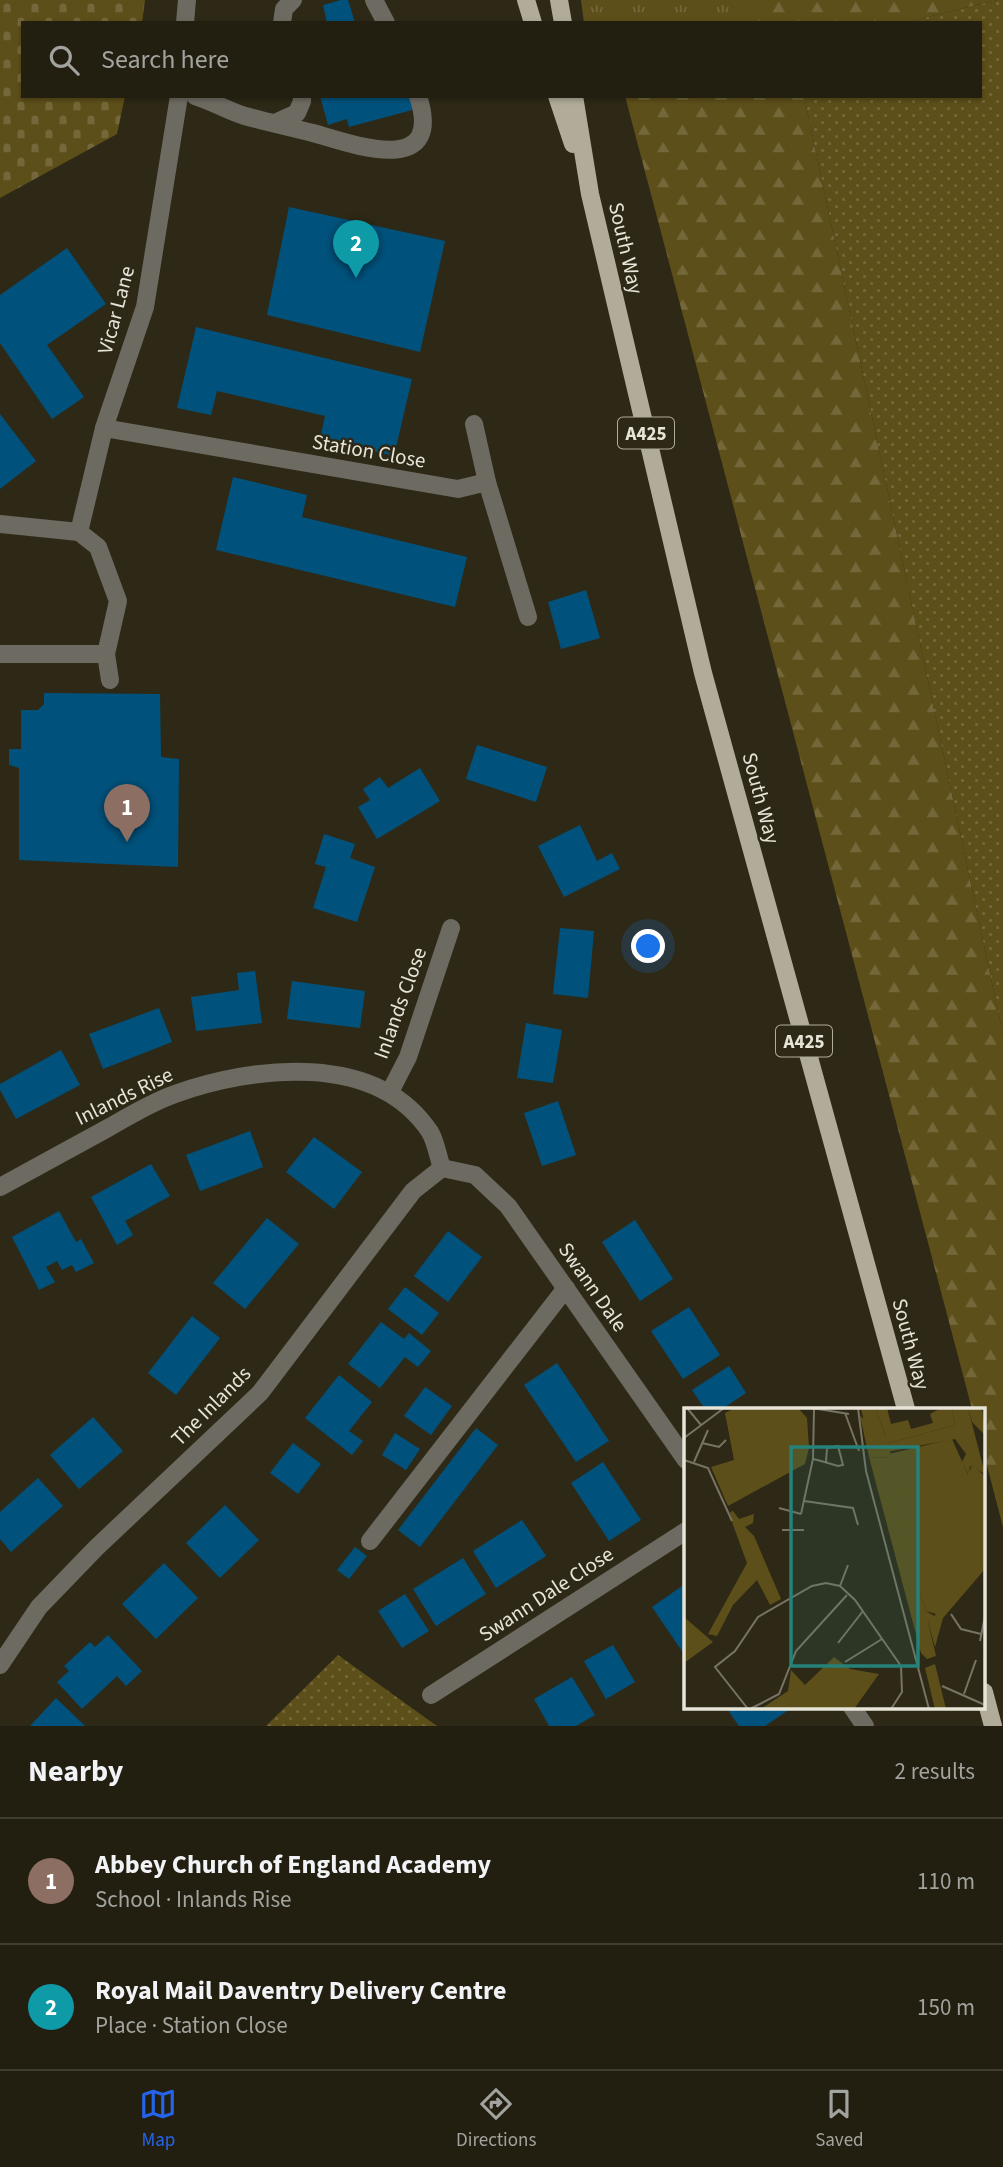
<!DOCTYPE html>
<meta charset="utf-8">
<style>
body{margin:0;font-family:"Source Sans 3",sans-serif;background:#2e2c1e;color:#f1f3f6}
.you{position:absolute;left:649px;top:947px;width:24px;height:24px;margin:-18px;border:5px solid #fff;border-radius:50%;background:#1a73e8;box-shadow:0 0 0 10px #1a73e833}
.badge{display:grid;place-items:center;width:46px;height:46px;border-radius:50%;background:#2563eb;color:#fff;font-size:23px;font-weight:700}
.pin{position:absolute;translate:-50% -58px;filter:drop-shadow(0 2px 4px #0008)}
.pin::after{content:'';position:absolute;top:37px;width:24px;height:21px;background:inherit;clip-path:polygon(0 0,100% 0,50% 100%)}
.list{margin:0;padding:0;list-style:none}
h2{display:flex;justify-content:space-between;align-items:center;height:91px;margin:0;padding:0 28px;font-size:30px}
h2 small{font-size:23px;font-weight:400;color:#a2a29f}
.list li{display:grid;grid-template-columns:46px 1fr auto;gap:21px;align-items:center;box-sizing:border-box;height:126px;padding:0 28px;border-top:2px solid #3f3d30}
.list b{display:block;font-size:26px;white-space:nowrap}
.list p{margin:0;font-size:23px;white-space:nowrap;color:#a2a29f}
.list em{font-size:23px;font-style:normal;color:#a2a29f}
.icon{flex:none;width:38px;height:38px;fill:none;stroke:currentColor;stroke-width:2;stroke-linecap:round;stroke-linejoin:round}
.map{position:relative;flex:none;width:1003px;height:1726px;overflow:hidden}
.search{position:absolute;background:#221f10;box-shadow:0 2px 5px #0004;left:21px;right:21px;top:21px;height:77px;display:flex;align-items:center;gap:18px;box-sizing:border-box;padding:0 24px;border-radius:0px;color:#a2a29f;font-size:26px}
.sheet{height:343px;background:#221f10}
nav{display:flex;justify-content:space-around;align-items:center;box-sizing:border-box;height:98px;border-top:2px solid #3f3d30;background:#221f10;font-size:19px;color:#a2a29f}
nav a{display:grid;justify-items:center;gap:4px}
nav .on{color:#2563eb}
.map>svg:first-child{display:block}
</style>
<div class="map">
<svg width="1003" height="1726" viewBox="0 0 1003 1726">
<defs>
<pattern id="grass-tufts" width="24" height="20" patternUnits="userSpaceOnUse" patternTransform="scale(1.75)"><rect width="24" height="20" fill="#5d4f19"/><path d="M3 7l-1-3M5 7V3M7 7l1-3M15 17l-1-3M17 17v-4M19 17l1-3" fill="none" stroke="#74683a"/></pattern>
<pattern id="forest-firs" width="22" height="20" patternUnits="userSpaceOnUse" patternTransform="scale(1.75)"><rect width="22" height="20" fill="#5d4f19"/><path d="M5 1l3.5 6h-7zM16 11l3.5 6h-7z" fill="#74683a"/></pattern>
<pattern id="cemetery-stones" width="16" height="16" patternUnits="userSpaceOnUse" patternTransform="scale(1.75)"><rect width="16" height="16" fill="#5d4f19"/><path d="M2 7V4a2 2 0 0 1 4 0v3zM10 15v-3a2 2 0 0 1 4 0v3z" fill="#74683a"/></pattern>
<pattern id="park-dots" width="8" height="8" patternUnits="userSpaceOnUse" patternTransform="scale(1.75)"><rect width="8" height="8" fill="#5d4f19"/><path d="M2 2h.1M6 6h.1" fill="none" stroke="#74683a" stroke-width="1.8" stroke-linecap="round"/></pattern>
</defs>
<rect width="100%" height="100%" fill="#2e2916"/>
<polygon fill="url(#grass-tufts)" points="581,0 749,0 749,23 584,23"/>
<g fill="url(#forest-firs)">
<polygon points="749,0 997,0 903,23 749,23"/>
<polygon points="625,96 804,96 1003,1035 1003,1527 984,1454 984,1409 972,1409"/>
</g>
<polygon fill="url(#cemetery-stones)" points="0,0 145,0 142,23 23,23 23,96 125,96 117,134 0,198"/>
<g fill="url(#park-dots)">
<polygon points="997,0 1003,0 1003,1035 804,96 980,96 980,23 903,23"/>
<polygon points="338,1655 437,1726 266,1726"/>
</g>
<g fill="#00527d">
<polygon points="341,0 348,0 355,23 327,23 323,5"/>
<polygon points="320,96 412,96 416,109 349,127 347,119 328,125"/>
<polygon points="289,207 445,241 420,352 267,315"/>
<polygon points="67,248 106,304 47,345 84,397 52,419 0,343 0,295"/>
<polygon points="196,327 412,379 394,456 320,439 325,416 217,391 211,415 177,408"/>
<polygon points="0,414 36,461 0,489"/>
<polygon points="233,477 307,495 302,517 467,557 455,607 216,550"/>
<polygon points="586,590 600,638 561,649 548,602"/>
<polygon points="44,693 160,694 161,757 179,759 178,867 19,860 19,768 9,765 9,749 21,749 21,710 38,710 44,704"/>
<polygon points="477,745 547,767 536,802 466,779"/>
<polygon points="420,768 440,801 377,839 358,807 370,800 363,789 380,777 388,788"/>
<polygon points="580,825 597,861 612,853 620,869 564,897 538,846"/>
<polygon points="324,834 355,844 350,858 375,867 357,922 313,908 326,867 315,864"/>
<polygon points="560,928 594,931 588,998 553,994"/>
<polygon points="255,971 262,1023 196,1031 191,997 239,990 237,973"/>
<polygon points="292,981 365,991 360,1028 287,1019"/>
<polygon points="159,1008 172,1042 103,1069 89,1034"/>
<polygon points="526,1023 562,1030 553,1083 517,1078"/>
<polygon points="61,1050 80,1085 16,1119 0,1090 0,1084"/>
<polygon points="558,1101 576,1155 542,1166 524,1113"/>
<polygon points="250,1131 263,1167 200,1191 186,1155"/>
<polygon points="314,1137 362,1172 334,1209 286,1172"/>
<polygon points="151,1164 170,1196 125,1221 133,1235 117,1245 91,1197"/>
<polygon points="59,1211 76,1242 81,1239 94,1263 76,1272 72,1265 62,1270 57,1261 46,1267 55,1282 39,1290 12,1237"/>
<polygon points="267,1218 299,1244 245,1309 213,1283"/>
<polygon points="635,1220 673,1279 640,1301 602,1242"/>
<polygon points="448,1231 482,1257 448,1302 414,1276"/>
<polygon points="405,1287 439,1313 422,1335 388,1309"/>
<polygon points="689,1307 720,1355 683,1379 651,1331"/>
<polygon points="192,1316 220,1338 176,1395 148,1373"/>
<polygon points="381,1322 404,1339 409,1333 431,1351 418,1367 405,1357 380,1388 348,1364"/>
<polygon points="557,1363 609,1441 576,1462 524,1385"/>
<polygon points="729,1366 746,1393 722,1409 705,1409 692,1390"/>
<polygon points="339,1375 372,1402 349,1431 363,1441 352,1455 305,1418"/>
<polygon points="425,1387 452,1406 431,1435 404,1416"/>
<polygon points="93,1417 123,1451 79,1489 50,1455"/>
<polygon points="476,1428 498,1445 420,1547 398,1530"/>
<polygon points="395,1433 420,1449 406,1470 382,1455"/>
<polygon points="293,1443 321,1464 298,1494 270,1473"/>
<polygon points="603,1462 641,1520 609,1541 571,1483"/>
<polygon points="38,1478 63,1506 11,1552 0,1539 0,1512"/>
<polygon points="225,1505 259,1540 220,1578 186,1543"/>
<polygon points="522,1520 546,1556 496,1588 473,1551"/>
<polygon points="355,1547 367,1556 349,1579 337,1570"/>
<polygon points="463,1558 486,1594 436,1626 413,1589"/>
<polygon points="164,1563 198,1598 156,1639 122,1604"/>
<polygon points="682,1586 686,1592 686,1653 684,1654 652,1607"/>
<polygon points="405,1594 429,1631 402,1648 378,1611"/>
<polygon points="108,1635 142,1671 126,1686 117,1676 82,1709 57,1682 69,1671 64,1666 90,1642 95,1647"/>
<polygon points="613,1645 635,1682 606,1699 584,1661"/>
<polygon points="572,1677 595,1715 576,1726 549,1726 534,1699"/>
<polygon points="56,1698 85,1726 30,1726"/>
<polygon points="726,1707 784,1707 787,1711 765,1726 739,1726"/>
</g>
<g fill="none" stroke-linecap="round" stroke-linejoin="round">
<g stroke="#6d6a61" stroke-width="18">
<polyline points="374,0 386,23"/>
<polyline points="282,23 284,9 293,0"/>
<path d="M195,96C212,101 228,111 245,116C267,122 290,127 313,133C354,145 445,178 418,96"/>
<polyline points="275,123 297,113 302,101 302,96"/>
<polyline points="370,1541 566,1288"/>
</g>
<g stroke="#6d6a61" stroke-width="18">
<polyline points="185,23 187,0"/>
<polyline points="474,424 487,482"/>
<polyline points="104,428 458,489 487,482 528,617"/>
<polyline points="0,524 79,532"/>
<polyline points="79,532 104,428 145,307 179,96"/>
<polyline points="79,532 98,547 118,601 106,654 110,680"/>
<polyline points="0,654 106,654"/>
<polyline points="390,1092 408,1057 451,928"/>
<polyline points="442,1168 475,1175 508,1206 686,1460"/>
<path d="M0,1187C36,1167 72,1148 108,1128C129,1116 152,1102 175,1094C254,1066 376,1051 430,1132C436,1142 438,1157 442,1168"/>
<polyline points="0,1665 39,1607 96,1548 260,1393 413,1191 442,1168"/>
<polyline points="431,1695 686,1531"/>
<polyline points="852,1707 865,1726"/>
</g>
<g stroke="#b1ac99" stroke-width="18">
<polyline points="526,0 533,23"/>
<polyline points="559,0 563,23"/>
<polyline points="557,96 573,144"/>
<polyline points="574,96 590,194 703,673 906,1409"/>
<polyline points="984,1692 993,1726"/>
</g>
</g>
<g text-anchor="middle" stroke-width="5" stroke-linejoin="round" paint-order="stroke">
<g fill="#2e2916" stroke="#b0ac9e" stroke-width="2">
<rect x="618" y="417.5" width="56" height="31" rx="5"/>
<rect x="776" y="1025.5" width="56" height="31" rx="5"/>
</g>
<g font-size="19" font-weight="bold" fill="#e7e4d8">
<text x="646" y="440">A425</text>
<text x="804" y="1048">A425</text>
</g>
<g font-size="21" fill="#e7e4d8" stroke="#2e2916">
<text transform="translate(626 248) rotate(77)" y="7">South Way</text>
<text transform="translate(116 310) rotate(-75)" y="7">Vicar Lane</text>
<text transform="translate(369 451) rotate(10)" y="7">Station Close</text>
<text transform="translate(761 798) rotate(75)" y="7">South Way</text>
<text transform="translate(400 1003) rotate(-70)" y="7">Inlands Close</text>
<text transform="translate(124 1096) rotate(-26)" y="7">Inlands Rise</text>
<text transform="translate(593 1287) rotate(55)" y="7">Swann Dale</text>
<text transform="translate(911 1344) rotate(75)" y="7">South Way</text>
<text transform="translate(211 1406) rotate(-45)" y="7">The Inlands</text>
<text transform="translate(546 1594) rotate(-33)" y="7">Swann Dale Close</text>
</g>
</g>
<g transform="translate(684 1408)">
<rect width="301" height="301" fill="#2e2916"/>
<path d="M191,0H203L207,16L224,12L227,21L249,15L246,6L257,0H268L271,17L202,36L209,50L185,49L176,8L202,29ZM284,0H298L301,27L288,14Z" fill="#5d4f19"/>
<path d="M177,0H191L202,29L196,35L182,23ZM268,0H284L301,66L286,58L285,68L278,54L282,46L271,31L202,44V36L271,17ZM185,49L209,50L238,192L242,203L252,209L244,214L252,248L243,251L237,245ZM49,103L55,111L70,106L69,115L61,119L70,128L97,191L86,197L73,172L49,197L33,228L24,226L63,155L49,117L46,104ZM251,256L262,301H251L241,260Z" fill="#5d4f19"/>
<path d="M51,0H114L123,10L125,40L121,56L44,98L27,59L50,52L41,5Z" fill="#5d4f19"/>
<path d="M268,31L284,67L288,57L301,68V161L259,210L251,239L244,214L252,206L242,203L238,192L205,46ZM0,209L29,234L0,255ZM150,249L166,261L195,266L170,301H77L104,283L107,262L121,277Z" fill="#5d4f19"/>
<path fill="none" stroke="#787464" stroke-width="2" d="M3,0L17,17M128,0L165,6M174,0L182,63L245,301M161,5L175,43M0,30L40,0M18,35L35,39L42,32M129,51L137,53L154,58L159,57L154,38L143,40L142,54M0,52L24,60L48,113M10,54L24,22M120,93L169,100L174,117M95,100L117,106M117,106L129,51L130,1M98,122H120M156,178L164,157M267,206L277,221L297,226M296,233L301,208M154,235L179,203M161,254L198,231M258,278L301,297M280,286L292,252M64,301L31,259L51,243L74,209L128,178L142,175L156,178L171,192L217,258L218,284L207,301M66,301L95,286L112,243L163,187"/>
<path fill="#258179" fill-opacity="0.15" stroke="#258179" stroke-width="3.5" d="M107,39H234V258H107Z"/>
<rect width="301" height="301" fill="none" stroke="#e7e4d8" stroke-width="3.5"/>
</g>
</svg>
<div class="you"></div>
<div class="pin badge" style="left:127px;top:842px;background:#8d6e63">1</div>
<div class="pin badge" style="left:356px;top:278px;background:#0f9aa8">2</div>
<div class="search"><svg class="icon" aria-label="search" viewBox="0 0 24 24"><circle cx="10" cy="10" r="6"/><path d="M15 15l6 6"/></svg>Search here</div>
</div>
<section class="sheet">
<h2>Nearby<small>2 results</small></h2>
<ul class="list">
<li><span class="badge" style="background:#8d6e63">1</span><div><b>Abbey Church of England Academy</b><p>School · Inlands Rise</p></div><em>110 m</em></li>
<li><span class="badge" style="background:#0f9aa8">2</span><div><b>Royal Mail Daventry Delivery Centre</b><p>Place · Station Close</p></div><em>150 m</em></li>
</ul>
</section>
<nav>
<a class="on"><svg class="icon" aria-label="map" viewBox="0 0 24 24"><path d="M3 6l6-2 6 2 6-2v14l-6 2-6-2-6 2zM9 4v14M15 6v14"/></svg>Map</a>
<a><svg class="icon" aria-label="directions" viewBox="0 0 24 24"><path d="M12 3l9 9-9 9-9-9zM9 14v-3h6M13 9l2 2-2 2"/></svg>Directions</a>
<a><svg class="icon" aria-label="saved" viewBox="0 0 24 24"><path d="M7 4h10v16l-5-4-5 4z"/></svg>Saved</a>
</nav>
